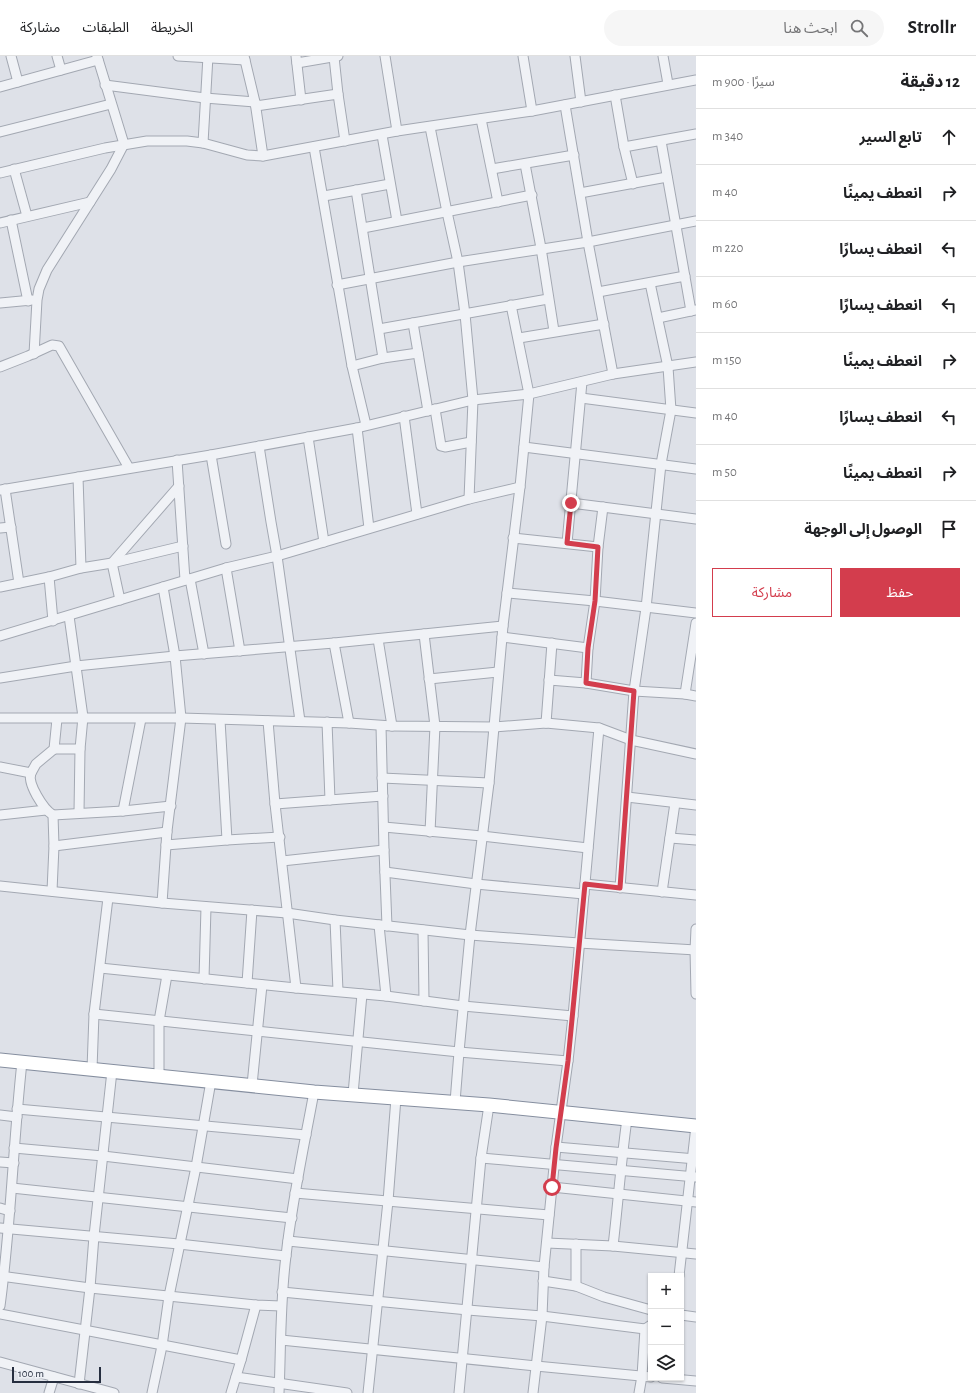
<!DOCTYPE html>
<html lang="ar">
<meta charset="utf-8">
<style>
body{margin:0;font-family:"Alegreya Sans","Noto Sans Arabic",sans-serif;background:#f6f6f6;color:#202124;direction:rtl}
.controls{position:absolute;right:12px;bottom:12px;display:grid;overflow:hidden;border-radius:0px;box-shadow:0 1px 3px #0004}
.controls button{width:36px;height:36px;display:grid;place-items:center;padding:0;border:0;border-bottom:1px solid #e0e0e0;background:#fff;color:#202124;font:20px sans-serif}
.scale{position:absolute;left:12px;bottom:10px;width:89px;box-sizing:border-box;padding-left:4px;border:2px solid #262e3f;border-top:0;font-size:11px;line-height:14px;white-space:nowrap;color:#262e3f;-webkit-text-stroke:3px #edf0f6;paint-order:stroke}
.stop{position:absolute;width:12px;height:12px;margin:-9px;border:3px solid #d33d4d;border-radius:50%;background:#fff}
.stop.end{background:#d33d4d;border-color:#fff;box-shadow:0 1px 4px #0008}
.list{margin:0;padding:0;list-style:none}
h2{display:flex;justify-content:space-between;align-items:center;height:52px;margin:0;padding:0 16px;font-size:17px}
h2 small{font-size:13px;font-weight:400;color:#757577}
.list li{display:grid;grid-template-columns:26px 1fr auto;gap:12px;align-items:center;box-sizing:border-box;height:56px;padding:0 16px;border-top:1px solid #e0e0e0}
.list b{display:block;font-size:15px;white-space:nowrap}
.list em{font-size:13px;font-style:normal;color:#757577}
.actions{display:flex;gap:8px;padding:12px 16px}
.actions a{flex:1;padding:9px 0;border:1px solid #d33d4d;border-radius:0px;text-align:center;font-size:14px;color:#d33d4d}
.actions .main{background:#d33d4d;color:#fff}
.icon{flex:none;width:22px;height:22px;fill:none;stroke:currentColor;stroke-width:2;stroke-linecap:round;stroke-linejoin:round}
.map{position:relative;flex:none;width:696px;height:1337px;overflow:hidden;direction:ltr}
header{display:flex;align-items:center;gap:24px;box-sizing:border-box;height:56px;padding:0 20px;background:#fff;border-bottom:1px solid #e0e0e0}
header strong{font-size:19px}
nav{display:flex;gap:22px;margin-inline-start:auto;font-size:14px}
.search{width:280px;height:36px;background:#f6f6f6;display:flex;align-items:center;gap:10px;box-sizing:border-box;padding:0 14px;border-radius:22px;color:#757577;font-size:15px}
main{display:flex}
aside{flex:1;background:#fff}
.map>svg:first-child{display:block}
</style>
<header>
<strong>Strollr</strong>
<div class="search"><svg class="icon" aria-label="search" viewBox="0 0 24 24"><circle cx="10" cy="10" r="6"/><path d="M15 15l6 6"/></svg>ابحث هنا</div>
<nav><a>الخريطة</a><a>الطبقات</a><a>مشاركة</a></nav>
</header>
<main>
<aside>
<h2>12 دقيقة<small>سيرًا · 900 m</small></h2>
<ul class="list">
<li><svg class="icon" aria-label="ahead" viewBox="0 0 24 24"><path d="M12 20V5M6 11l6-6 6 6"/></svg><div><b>تابع السير</b></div><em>340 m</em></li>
<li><svg class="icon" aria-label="right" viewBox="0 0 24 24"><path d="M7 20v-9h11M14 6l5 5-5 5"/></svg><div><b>انعطف يمينًا</b></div><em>40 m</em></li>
<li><svg class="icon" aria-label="left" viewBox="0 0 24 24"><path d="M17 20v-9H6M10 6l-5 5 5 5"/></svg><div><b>انعطف يسارًا</b></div><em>220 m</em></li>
<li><svg class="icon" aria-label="left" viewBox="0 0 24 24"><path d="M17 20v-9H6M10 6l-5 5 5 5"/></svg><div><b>انعطف يسارًا</b></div><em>60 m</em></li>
<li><svg class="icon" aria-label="right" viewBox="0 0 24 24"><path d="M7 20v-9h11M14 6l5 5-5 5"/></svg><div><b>انعطف يمينًا</b></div><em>150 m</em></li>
<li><svg class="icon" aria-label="left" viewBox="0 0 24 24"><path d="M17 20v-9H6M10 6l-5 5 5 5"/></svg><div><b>انعطف يسارًا</b></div><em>40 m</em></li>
<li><svg class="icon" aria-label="right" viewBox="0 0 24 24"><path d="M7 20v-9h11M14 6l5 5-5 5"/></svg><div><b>انعطف يمينًا</b></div><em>50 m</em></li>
<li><svg class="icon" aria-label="arrive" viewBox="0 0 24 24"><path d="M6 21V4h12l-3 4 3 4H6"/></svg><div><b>الوصول إلى الوجهة</b></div></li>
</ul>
<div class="actions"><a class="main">حفظ</a><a>مشاركة</a></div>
</aside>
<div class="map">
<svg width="696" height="1337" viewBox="0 0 696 1337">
<rect width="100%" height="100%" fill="#dee1e8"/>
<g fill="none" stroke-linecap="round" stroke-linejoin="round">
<defs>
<g id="minor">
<polyline points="11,0 18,26"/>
<polyline points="57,0 61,14"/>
<polyline points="178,0 245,4"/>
<polyline points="244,0 255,46 263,100 397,75 532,55 696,24"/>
<polyline points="296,0 301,44"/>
<polyline points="385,0 397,75"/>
<polyline points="523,0 532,55"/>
<polyline points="575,0 581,46"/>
<polyline points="663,0 668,28"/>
<polyline points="334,1 338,38"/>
<polyline points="297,7 338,0"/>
<polyline points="105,29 205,42 255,46"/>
<polyline points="0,31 98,4"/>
<polyline points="615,39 624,91 633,128"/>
<polyline points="565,49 588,186 613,318"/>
<polyline points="256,50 338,38 345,85"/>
<polyline points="481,63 498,146"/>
<polyline points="430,71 447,156 458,206 465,258 473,344 469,443"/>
<polyline points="0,76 111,48"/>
<polyline points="382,79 397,165"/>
<polyline points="661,85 691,255"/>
<polyline points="203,87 208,0"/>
<polyline points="314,91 352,310 366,369"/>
<polyline points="624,91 696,78"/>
<polyline points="525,108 541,192 554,275"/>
<polyline points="14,113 27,160"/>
<polyline points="492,113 574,99"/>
<polyline points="0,117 105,92 147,85 187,85 203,87 247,99 263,100"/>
<polyline points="356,134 383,302"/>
<polyline points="580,137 667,121"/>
<polyline points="324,140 390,128"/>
<polyline points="11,164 28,245"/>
<polyline points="0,167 90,146"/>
<polyline points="363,172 532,139"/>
<polyline points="337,229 458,206 588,186 696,165"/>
<polyline points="598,236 685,220"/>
<polyline points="0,247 32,244"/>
<polyline points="658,262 696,254"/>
<polyline points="413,267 428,355"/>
<polyline points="379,273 548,243"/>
<polyline points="519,282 604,268"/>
<polyline points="34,298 37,244 39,233 47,214 111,113 124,88 97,0"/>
<polyline points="352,310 383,302 418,297"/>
<polyline points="0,311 28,300 52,289 59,290 129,412"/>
<polyline points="581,342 696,357"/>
<polyline points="435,353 441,390 445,391 471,386"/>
<polyline points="404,360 417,458"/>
<polyline points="357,372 369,472"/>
<polyline points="308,381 324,486"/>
<polyline points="259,390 271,466 277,500 300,665"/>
<polyline points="524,391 696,413"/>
<polyline points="211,399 226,488"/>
<polyline points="177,404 185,524"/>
<polyline points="78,421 81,512"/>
<polyline points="5,433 19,527"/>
<polyline points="0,434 211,399 357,372 473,344 529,338 613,318 696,306"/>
<polyline points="571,447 696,463"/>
<polyline points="0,472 11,471"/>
<polyline points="513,482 598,491"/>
<polyline points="567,487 582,326"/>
<polyline points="226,512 240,595"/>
<polyline points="49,521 53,565"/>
<polyline points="190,523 204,598"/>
<polyline points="0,531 49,521 81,512 112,507 183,490"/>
<polyline points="507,537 595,545 696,557"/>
<polyline points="120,544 112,507 179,430"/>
<polyline points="69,560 83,661 80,693 79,756"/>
<polyline points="424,578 435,670 430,776"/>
<polyline points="0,580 226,512 277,500 469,443 520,431"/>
<polyline points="502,581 588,592"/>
<polyline points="378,583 392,670"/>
<polyline points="334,587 349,667"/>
<polyline points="0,622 76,610 175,600 334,587 503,570"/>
<polyline points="429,623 498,616"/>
<polyline points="549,624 586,627 634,635 685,638 696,640"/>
<polyline points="586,627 588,592 595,545 598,491 603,451"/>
<polyline points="685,638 696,567"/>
<polyline points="0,662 181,662 349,667 392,670 494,671 546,667 599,672 631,684 696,698"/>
<polyline points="220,664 227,784"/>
<polyline points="268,665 275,748 296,932"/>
<polyline points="327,666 330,744"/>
<polyline points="546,667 552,587"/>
<polyline points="381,670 384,794 387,870"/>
<polyline points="54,693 80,693"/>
<polyline points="0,711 31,717 36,708 54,693 57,663"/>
<path d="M31,717C27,727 43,753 53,759L123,755L171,750"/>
<polyline points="382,722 489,727"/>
<polyline points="627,741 696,749"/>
<polyline points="275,748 383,740"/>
<polyline points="123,755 141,663"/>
<polyline points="0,759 46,754"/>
<polyline points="384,771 482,780 588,792"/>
<polyline points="670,782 696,784"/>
<polyline points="166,789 227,784 280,781"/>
<polyline points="54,790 167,776"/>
<polyline points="282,805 384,794"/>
<polyline points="385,816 476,828 584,838"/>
<polyline points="585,828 696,839"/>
<polyline points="0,830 162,847 287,857 335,864 470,879 579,887 696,894"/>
<polyline points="620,832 634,635 646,552 661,408 671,354 668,311 650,227"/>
<polyline points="52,835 54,790 53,759"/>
<polyline points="662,836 675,747"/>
<polyline points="162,847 167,775 181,662 175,600 163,531"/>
<polyline points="335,864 338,935"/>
<polyline points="379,869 386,940"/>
<polyline points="696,873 695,894 696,938"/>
<polyline points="423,874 424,945"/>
<polyline points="100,912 296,932 386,940 463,950 573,960"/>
<polyline points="204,923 206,851"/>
<polyline points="247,927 252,854"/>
<polyline points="94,958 459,996 568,1005"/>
<polyline points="92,1013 94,958 108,842"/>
<polyline points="159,1019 159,965 167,919"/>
<polyline points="252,1029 262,929"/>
<polyline points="353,1038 362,938"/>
<polyline points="455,1046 459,996 470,879 489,727 503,570 520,431 529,338 511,249"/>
<path d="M17,1053C113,1061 209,1071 306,1079"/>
<polyline points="0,1059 17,1061"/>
<polyline points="556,1091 696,1103"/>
<polyline points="14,1092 103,1100 298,1123"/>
<polyline points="481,1102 696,1121"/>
<polyline points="0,1106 14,1107"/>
<polyline points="552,1131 696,1146"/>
<polyline points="12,1132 292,1162"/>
<polyline points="295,1137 549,1159"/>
<polyline points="0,1152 10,1155"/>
<polyline points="0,1172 179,1188 286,1200"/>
<polyline points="288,1185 544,1211"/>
<polyline points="547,1187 613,1190 696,1198"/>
<polyline points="576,1188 576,1230"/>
<path d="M613,1190C618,1148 621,1105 627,1063"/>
<polyline points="0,1220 90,1232 256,1249 281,1250"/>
<polyline points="679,1220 696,1070"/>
<polyline points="543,1225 576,1230 604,1241 651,1254"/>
<polyline points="282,1236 468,1254 542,1260 645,1273"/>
<path d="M0,1250C11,1169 13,1088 22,1006"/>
<polyline points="0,1258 241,1304"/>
<polyline points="681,1259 696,1261"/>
<polyline points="281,1284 536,1310 651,1321"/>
<polyline points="0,1306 114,1337"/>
<polyline points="236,1321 347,1337"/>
<polyline points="662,1322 696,1325"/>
<polyline points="79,1328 90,1232 94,1180 112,1015"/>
<polyline points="49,1337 54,1321"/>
<polyline points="152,1337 162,1290 169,1240 196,1111 211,1025"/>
<polyline points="231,1337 241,1304 256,1249"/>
<path d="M279,1337C281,1291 280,1246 286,1200C292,1145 304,1090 314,1036"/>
<polyline points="368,1337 388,1145 396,1042"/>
<polyline points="459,1337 481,1102 489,1049"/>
<polyline points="533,1337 542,1260 544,1211 556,1091 568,1005 573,960 599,672"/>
<polyline points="639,1337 642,1320 645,1273 651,1269"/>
</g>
<polyline id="highway" points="0,1004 314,1036 489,1049 696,1070"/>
</defs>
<use href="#minor" stroke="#a3a8b2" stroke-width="11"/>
<use href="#highway" stroke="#858e9f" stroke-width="15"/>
<use href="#minor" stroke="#f0f2f6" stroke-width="9"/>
<use href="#highway" stroke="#fff" stroke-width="13"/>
</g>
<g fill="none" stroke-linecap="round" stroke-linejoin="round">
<polyline stroke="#d33d4d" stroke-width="5" points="552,1131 556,1092 568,1005 585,828 620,832 634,635 586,627 588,592 595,545 598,491 567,487 571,447"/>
</g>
</svg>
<div class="controls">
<button>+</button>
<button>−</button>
<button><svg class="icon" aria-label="layers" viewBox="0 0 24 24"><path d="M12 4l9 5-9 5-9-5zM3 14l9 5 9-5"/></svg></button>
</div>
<div class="scale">100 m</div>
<div class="stop" style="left:552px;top:1131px"></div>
<div class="stop end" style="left:571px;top:447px"></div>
</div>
</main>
